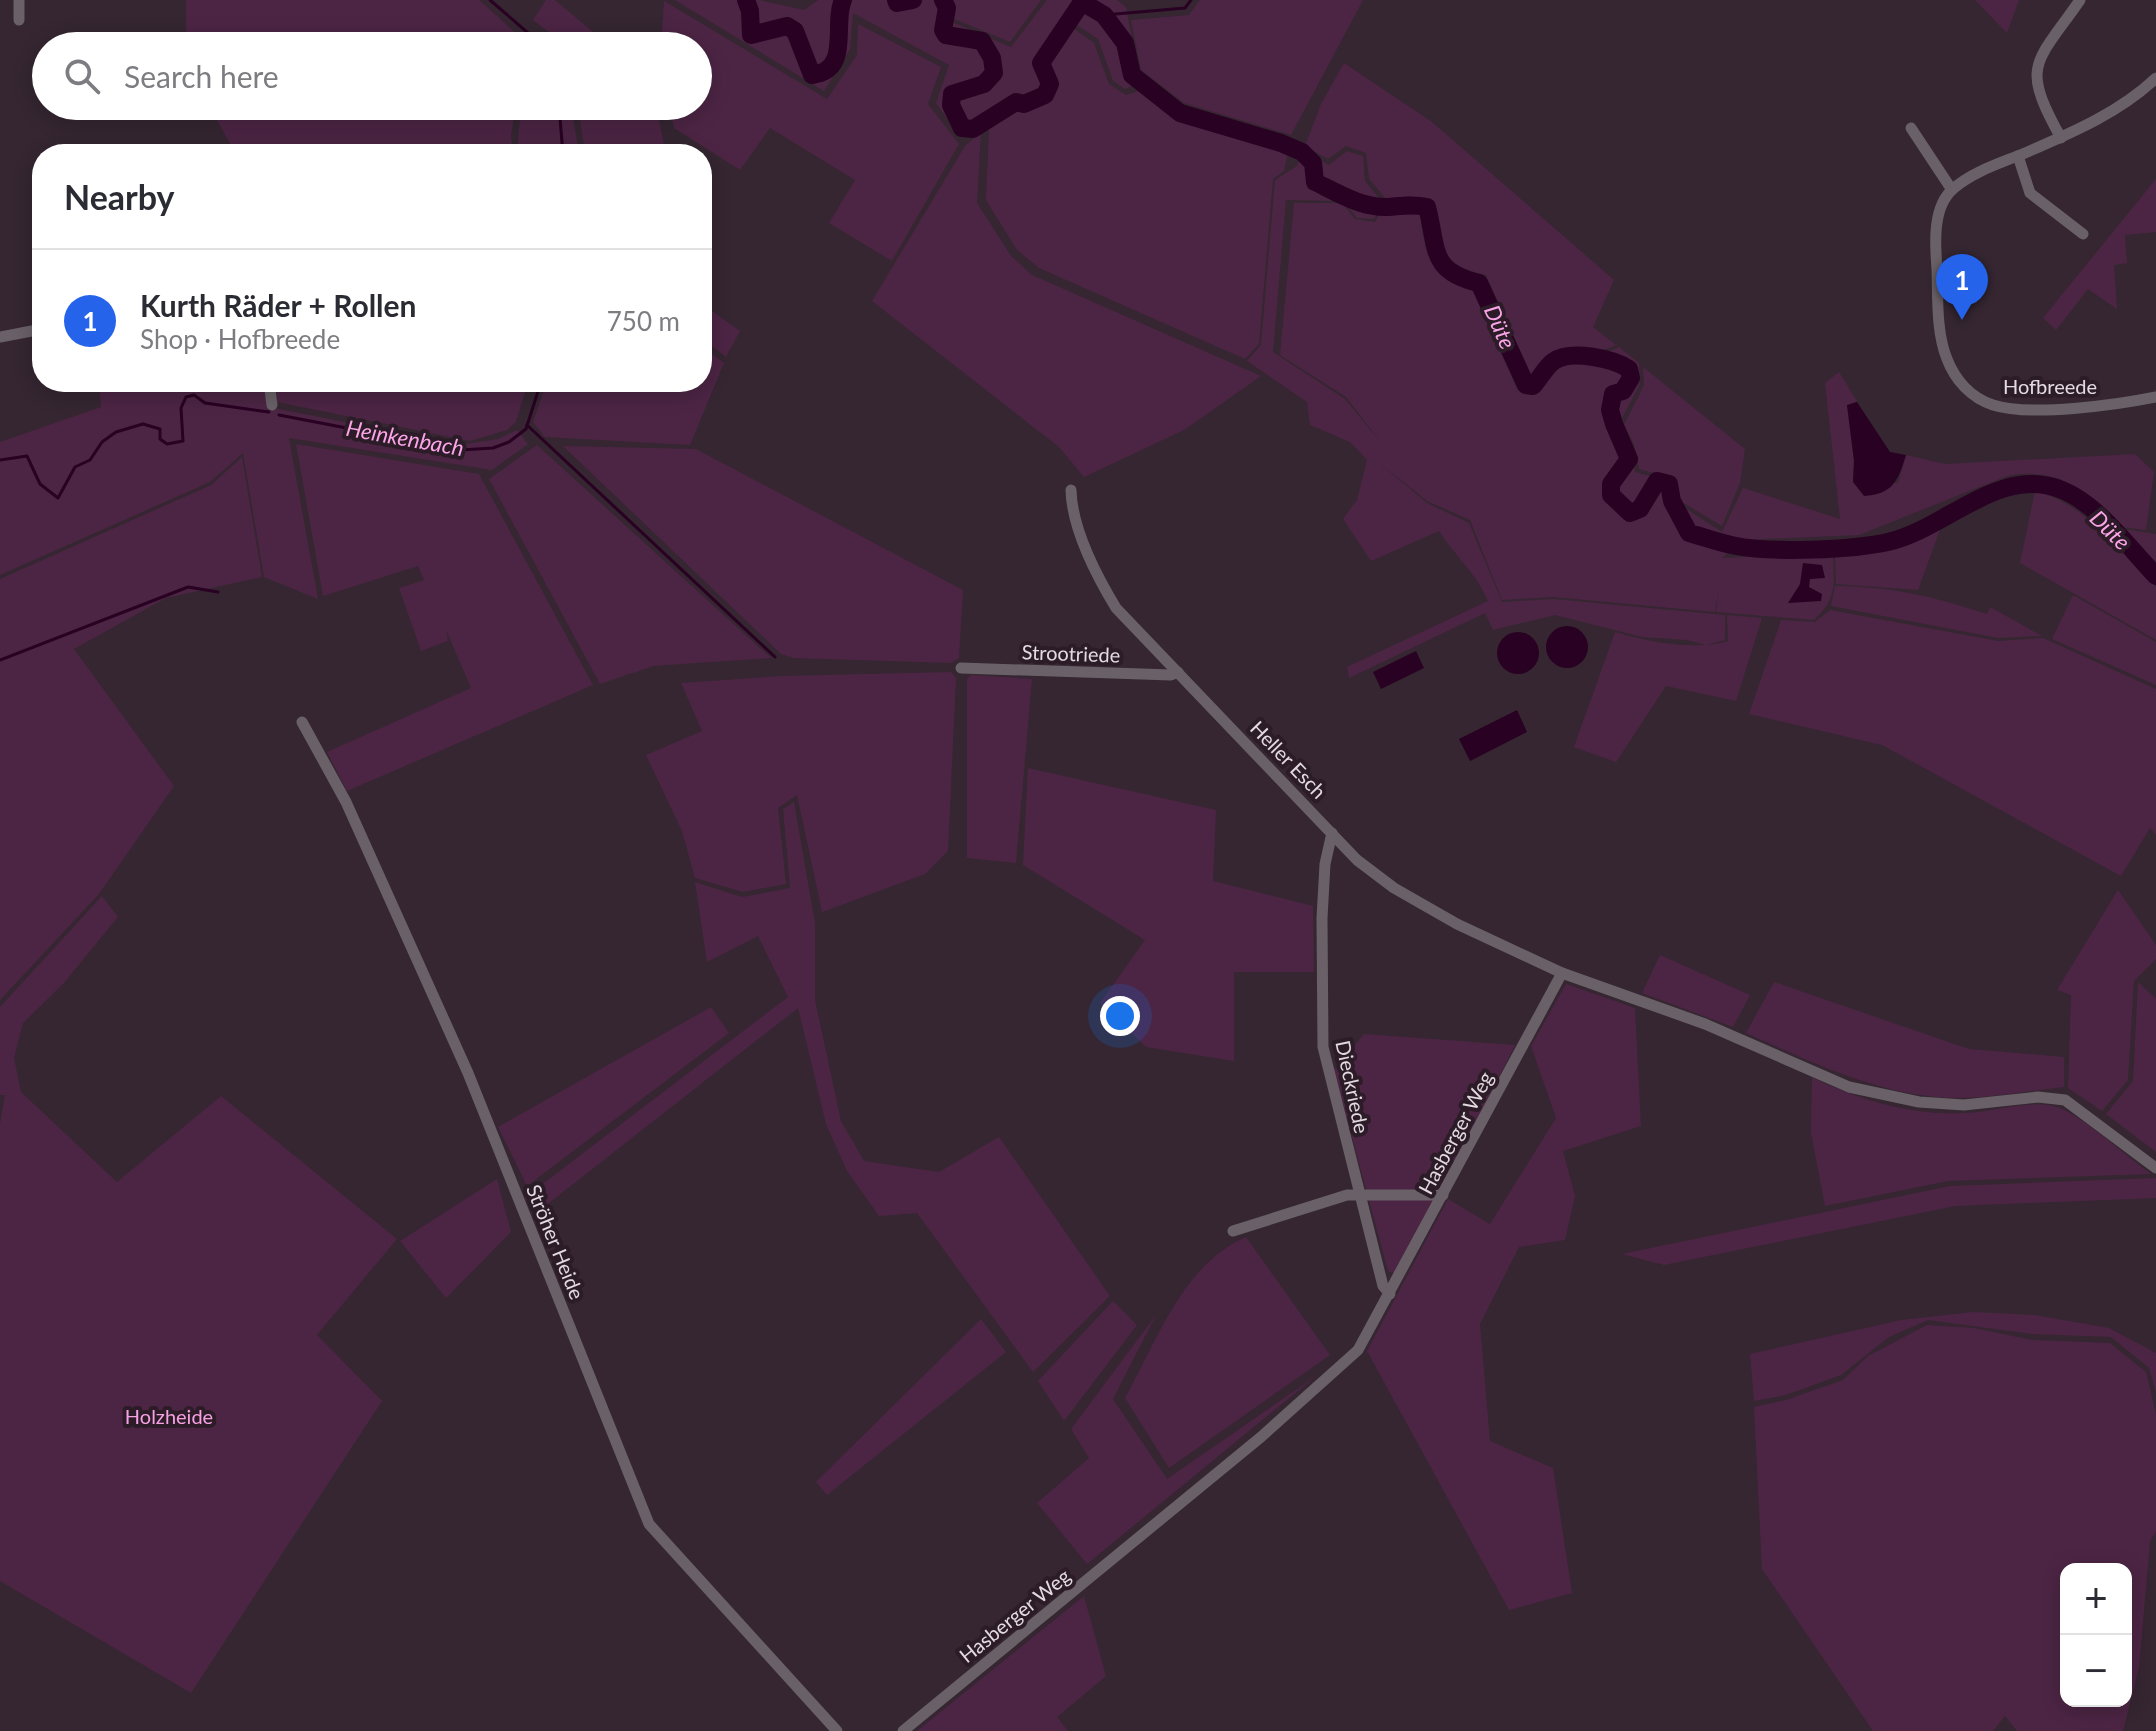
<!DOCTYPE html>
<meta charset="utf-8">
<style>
body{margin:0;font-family:Lato,sans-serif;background:#f7f7f7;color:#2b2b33}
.controls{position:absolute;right:24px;bottom:24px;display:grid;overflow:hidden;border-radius:16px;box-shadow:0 4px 20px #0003}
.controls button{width:72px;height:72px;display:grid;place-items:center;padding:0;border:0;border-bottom:2px solid #e1e1e2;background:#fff;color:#2b2b33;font:40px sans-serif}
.you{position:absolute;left:1120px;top:1016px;width:28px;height:28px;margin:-20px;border:6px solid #fff;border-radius:50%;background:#1a73e8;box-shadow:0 0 0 12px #1a73e833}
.badge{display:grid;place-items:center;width:52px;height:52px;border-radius:50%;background:#2563eb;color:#fff;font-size:26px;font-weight:700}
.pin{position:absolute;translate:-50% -66px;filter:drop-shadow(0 2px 4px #0008)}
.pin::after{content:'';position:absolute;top:42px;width:28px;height:24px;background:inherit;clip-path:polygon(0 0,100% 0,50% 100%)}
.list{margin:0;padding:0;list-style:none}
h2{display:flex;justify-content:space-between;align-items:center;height:104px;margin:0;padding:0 32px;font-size:34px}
h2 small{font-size:26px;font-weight:400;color:#7c7c81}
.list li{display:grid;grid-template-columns:52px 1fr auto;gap:24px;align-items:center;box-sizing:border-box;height:144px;padding:0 32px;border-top:2px solid #e1e1e2}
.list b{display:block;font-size:30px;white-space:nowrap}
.list p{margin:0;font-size:26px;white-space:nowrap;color:#7c7c81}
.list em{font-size:26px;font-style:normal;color:#7c7c81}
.icon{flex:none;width:44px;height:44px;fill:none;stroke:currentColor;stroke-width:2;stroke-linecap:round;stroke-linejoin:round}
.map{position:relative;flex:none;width:2156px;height:1731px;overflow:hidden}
.search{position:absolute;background:#fff;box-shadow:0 4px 20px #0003;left:32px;top:32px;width:680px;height:88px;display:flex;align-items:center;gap:20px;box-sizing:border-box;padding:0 28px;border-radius:44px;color:#7c7c81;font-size:30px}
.panel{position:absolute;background:#fff;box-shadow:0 4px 20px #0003;left:32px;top:144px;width:680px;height:248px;border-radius:32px}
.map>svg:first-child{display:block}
</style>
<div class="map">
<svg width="2156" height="1731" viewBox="0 0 2156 1731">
<rect width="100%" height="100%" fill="#352631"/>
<g fill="#4c2544" fill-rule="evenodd">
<polygon points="186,0 479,0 528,44 190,46 186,29"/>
<polygon points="546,0 555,0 593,32 631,46 568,46 533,20"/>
<polygon points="675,0 759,0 804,10 818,0 933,0 941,7 940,17 1011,47 1047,0 1117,0 1126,7 1138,72 1148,79 1125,89 1113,81 1098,39 1066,18 1036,61 1045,83 1041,92 1025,98 1015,94 973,123 961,138 936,103 949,65 853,13 850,49 824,91"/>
<polygon points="951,0 1041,0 1010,42 952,18"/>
<polygon points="1200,0 1363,0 1291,135 1184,103 1141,70 1131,20 1189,15"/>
<polygon points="1975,0 2019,0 2007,33"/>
<polygon points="664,1 827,99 857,55 858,24 941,67 928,104 959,144 892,261 829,223 855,180 770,128 740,170 674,128 669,106 698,106 698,46 661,46"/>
<polygon points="1073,28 1094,43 1109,84 1126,95 1138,91 1178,120 1288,153 1284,171 1273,179 1259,344 1245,359 1039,268 1017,250 986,200 989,128 1016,108 1025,110 1051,100 1056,84 1048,64"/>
<path d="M1344,63L1432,122L1614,280L1593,327L1616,345C1575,364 1569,327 1531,375L1486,275C1435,264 1444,246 1434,202L1409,196L1387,200L1369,179L1366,153L1346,146L1328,159L1305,146L1321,104Z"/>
<polygon points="209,106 516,106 511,135 513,154 236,154"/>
<polygon points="521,106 571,106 579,154 517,154"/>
<polygon points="578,106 656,106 666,154 585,154"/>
<polygon points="981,132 977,203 1011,256 1032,275 1261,376 1184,430 1084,477 1059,447 872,301 965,146"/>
<path d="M1303,151L1329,165L1347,151L1363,156L1365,181L1382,202L1374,219L1357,218L1343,201L1286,200L1273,352L1345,399L1383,445L1346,397L1280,355L1294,203H1342L1355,219L1375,222L1380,213L1408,208L1420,214C1425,255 1430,280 1474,291L1517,389L1538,393C1561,363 1561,360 1600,366L1601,355L1619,347L1639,363L1640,384L1619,424L1630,446L1635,472L1671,482L1674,501L1722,532L1743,488L1840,519L1825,383L1839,372L1857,401L1847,406L1854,461L1853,482L1898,483L1906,455L1945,464L2135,454L2154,472L2146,530L2121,527C2091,491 2055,466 2007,476L1859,535L1741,540L1722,558L1833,553C1834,583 1838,598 1814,620L1716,612L1719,587L1715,612L1553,597L1502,600L1470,520L1427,501L1376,460L1427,503L1469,523L1502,602L1553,599L1725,615V640L1706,645L1687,640L1642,637L1555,615L1493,630L1485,613L1349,678L1347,667L1488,601C1475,571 1457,559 1439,531L1371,561L1343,519L1357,500L1367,460L1350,442L1310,425L1307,402L1247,361L1261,345L1275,180L1297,166Z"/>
<polygon points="2156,179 2156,232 2125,235 2127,263 2114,265 2117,309 2088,289 2056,330 2043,318"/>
<polygon points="702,304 740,331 726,357 702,338"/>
<polygon points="702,346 724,363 690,445 545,437 533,422 547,382 702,382"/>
<polygon points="1643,367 1745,449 1740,483 1722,526 1677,499 1674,479 1639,469 1634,444 1624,425 1644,385"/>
<polygon points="99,382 265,382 269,407 459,445 498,439 517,430 528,444 492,470 289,438 318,599 264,577 243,453 210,482 0,575 0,442 101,407"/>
<polygon points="275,382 528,382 516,422 507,430 470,441 277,402"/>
<polygon points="296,444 479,474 593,685 347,791 327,752 471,688 446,630 448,641 421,651 399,588 424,580 418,566 323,596"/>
<polygon points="537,445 771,658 653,666 600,684 489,479"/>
<polygon points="563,446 696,449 963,590 959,658 951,663 794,658 781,654"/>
<polygon points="242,457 262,577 166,598 74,649 174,786 99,894 0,1000 0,579 211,485"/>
<path d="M2035,491C2086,504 2120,551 2156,587V640L2020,563Z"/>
<path d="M1941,527L1918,590L1836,584L1835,553C1875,552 1904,543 1941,527Z"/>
<polygon points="2123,529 2156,534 2156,562"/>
<path d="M1835,586C1895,587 1931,596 1987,614L1990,607L2042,636L1998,638L1831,606Z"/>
<polygon points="2073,595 2156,642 2156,685 2052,639"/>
<polygon points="1830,610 1998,641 2043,638 2156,689 2156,835 2150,828 2121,876 1882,745 1749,714 1781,620 1815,622"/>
<path d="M1727,615L1762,618L1736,701L1666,686L1616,762L1574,747L1615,632C1647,642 1697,651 1728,641Z"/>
<polygon points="951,672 956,678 948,851 925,874 822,912 797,795 778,808 786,884 743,892 695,878 682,831 646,755 702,731 681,683 781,676"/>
<polygon points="971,675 1032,679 1016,863 967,858 967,679"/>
<polygon points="1028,768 1216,810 1213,881 1313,906 1314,972 1234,972 1234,1061 1146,1047 1100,1003 1145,940 1023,865"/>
<polygon points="794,802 815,923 815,1000 841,1121 864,1161 939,1172 999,1137 1110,1296 1033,1372 917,1213 879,1216 847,1171 826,1124 798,1008 540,1210 532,1192 788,997 758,936 707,962 695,882 742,897 790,888 783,809"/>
<polygon points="2118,890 2156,945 2156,959 2134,981 2128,1080 2102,1111 2068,1088 2071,995 2057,990"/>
<polygon points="102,896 118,917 63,984 23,1023 14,1058 21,1092 117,1182 221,1096 397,1239 317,1335 382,1401 191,1693 0,1581 0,1124 5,1095 0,1095 0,1007"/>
<polygon points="1660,955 1750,995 1733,1027 1642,993"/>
<path d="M1774,982L1969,1049L2064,1057V1087C2017,1092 1968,1103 1921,1095C1859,1086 1803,1058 1746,1033Z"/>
<polygon points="2138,982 2156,999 2156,1152 2106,1114 2133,1081"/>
<polygon points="1566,984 1635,1008 1641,1126 1563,1151 1575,1196 1565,1240 1519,1247 1480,1324 1490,1441 1553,1468 1572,1593 1509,1610 1367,1351 1448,1199 1490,1224 1556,1118 1531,1046"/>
<polygon points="711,1007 729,1033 527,1186 498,1127"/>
<polygon points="1364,1034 1515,1045 1400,1276 1388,1271 1334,1070"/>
<path d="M1812,1077C1857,1100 1914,1116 1965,1113C1995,1112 2033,1097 2062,1109C2083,1117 2130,1159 2151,1174L1948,1181L1825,1206L1811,1133Z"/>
<polygon points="2156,1178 2156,1198 1955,1206 1664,1265 1622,1254 1950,1186"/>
<polygon points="497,1179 511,1232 446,1298 400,1241"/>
<path d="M1246,1237L1330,1355L1169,1468L1125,1398C1157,1341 1183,1264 1246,1237Z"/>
<polygon points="1113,1301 1137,1325 1064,1421 1038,1381"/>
<polygon points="1973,1312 2035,1315 2109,1328 2156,1353 2156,1393 2149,1368 2111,1337 2032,1334 1928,1320 1889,1337 1841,1375 1786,1395 1754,1401 1750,1354 1901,1320"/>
<polygon points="1156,1315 1113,1399 1167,1479 1316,1376 1087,1564 1037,1503 1089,1458 1071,1429"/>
<polygon points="981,1319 1006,1352 827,1495 816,1482"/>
<path d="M1927,1325L1974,1328L2032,1340L2110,1343L2146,1372L2156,1414V1532L2150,1541L2139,1667L2123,1731H2017L2005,1716L1993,1731H1873L1762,1569L1754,1407L1786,1400L1843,1380L1868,1356ZM2066,1569H2126V1701H2066Z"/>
<polygon points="1084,1596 1106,1676 1057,1717 1068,1731 917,1731"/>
</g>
<g fill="#290122">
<path d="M1857,402L1890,452L1906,455C1898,481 1893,494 1864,496L1853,482L1854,461L1847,405Z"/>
<polygon points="1803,563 1822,565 1825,578 1810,579 1809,587 1822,594 1821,601 1788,603 1800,584"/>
<circle cx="1567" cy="647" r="21"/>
<circle cx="1518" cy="653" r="21"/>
<polygon points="1416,651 1424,668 1381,689 1373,672"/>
<polygon points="1517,710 1527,732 1470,761 1459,739"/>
</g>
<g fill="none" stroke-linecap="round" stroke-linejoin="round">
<g stroke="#290122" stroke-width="3">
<polyline points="490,0 543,46"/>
<polyline points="1104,15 1185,8 1191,0"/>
<polyline points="559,106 563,154"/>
<polyline points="279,415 461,450 493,448 509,442 526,429 541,382"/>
<polyline points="527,425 775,657"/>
<polyline points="0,460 27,456 40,484 58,498 75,467 90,460 102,442 116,432 143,424 160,429 160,439 167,444 183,441 181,408 186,397 194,395 205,403 269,412"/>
<polyline points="0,660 188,587 218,592"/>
</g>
<g stroke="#290122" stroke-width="18">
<path d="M746,0L750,11L751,35L787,26L795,31L812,75C852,70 832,25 843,0"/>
<polyline points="896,0 897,3 913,0"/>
<path d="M943,0L947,8L943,30L946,35L982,41L992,58L994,73L984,84L952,94L951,105L962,128L973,129L1016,102L1024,104L1045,95L1050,84L1041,63L1082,2L1104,15L1125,43L1132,75L1180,113L1281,143L1302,152L1313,163L1315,182C1338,193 1362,208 1388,207C1402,206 1412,204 1427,207C1438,249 1429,271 1479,283L1526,385L1533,386C1539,380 1546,366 1554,361C1571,349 1614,359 1629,369L1631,378L1623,391L1613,394L1610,410L1614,424L1629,459L1611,484V495L1630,513L1640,509L1657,481L1669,484L1672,501L1689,533C1704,537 1720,543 1736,546C1772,553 1852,550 1888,542C1946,529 2000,464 2062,490C2099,505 2129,548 2156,576"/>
</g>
<g stroke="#696167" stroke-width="11">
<polyline points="19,0 19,20"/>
<path d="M2156,78C2119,113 2071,133 2025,153C2001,163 1974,171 1954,188C1932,206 1935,244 1937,269C1938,298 1936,332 1947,359C1955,380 1971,398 1993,405C2030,417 2117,405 2156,397"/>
<polyline points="1911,128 1952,190"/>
<path d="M2061,138C2020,64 2035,65 2080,0"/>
<polyline points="2018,156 2030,193 2083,234"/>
<polyline points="0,337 42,329"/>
<polyline points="269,382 272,405"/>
<path d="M1071,490C1072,530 1096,575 1116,608L1357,860L1394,888L1457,924L1562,973L1705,1024L1849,1087L1919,1102L1964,1105L2038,1097L2065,1100L2156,1168"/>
<polyline points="961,668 1171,675 1178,672"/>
<polyline points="302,722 346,802 468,1073 649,1524 837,1731"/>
<polyline points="1332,833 1325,864 1322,918 1323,1047 1383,1286 1390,1294"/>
<polyline points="1233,1231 1347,1195 1443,1195"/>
<polyline points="903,1731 1261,1437 1358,1350 1562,973"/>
</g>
</g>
<g text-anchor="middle" stroke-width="8" stroke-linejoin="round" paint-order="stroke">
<g font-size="20" fill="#e4dae1" stroke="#2b1c27">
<text x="2050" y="394">Hofbreede</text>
<text transform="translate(1071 654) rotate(2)" y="7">Strootriede</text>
<text transform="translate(1288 760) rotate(46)" y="7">Heller Esch</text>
<text transform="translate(1352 1087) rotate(78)" y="7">Dieckriede</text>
<text transform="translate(1456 1133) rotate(-62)" y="7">Hasberger Weg</text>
<text transform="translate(555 1242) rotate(68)" y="7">Ströher Heide</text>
<text transform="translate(1015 1616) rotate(-39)" y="7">Hasberger Weg</text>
</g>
<g font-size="20" fill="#f8a0e4" stroke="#2b1c27">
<text x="169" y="1424">Holzheide</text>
</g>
<g font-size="22" font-style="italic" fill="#fca4e8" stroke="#2b1c27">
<text transform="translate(1500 327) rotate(66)" y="8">Düte</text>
<text transform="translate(405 438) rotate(10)" y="8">Heinkenbach</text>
<text transform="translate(2110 530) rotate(44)" y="8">Düte</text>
</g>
</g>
</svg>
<div class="controls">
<button>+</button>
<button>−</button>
</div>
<div class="you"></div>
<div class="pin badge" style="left:1962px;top:320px">1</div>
<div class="search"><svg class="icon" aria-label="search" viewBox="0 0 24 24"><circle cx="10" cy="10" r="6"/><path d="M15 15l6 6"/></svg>Search here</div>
<section class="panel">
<h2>Nearby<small></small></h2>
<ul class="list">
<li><span class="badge">1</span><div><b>Kurth Räder + Rollen</b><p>Shop · Hofbreede</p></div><em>750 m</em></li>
</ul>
</section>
</div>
